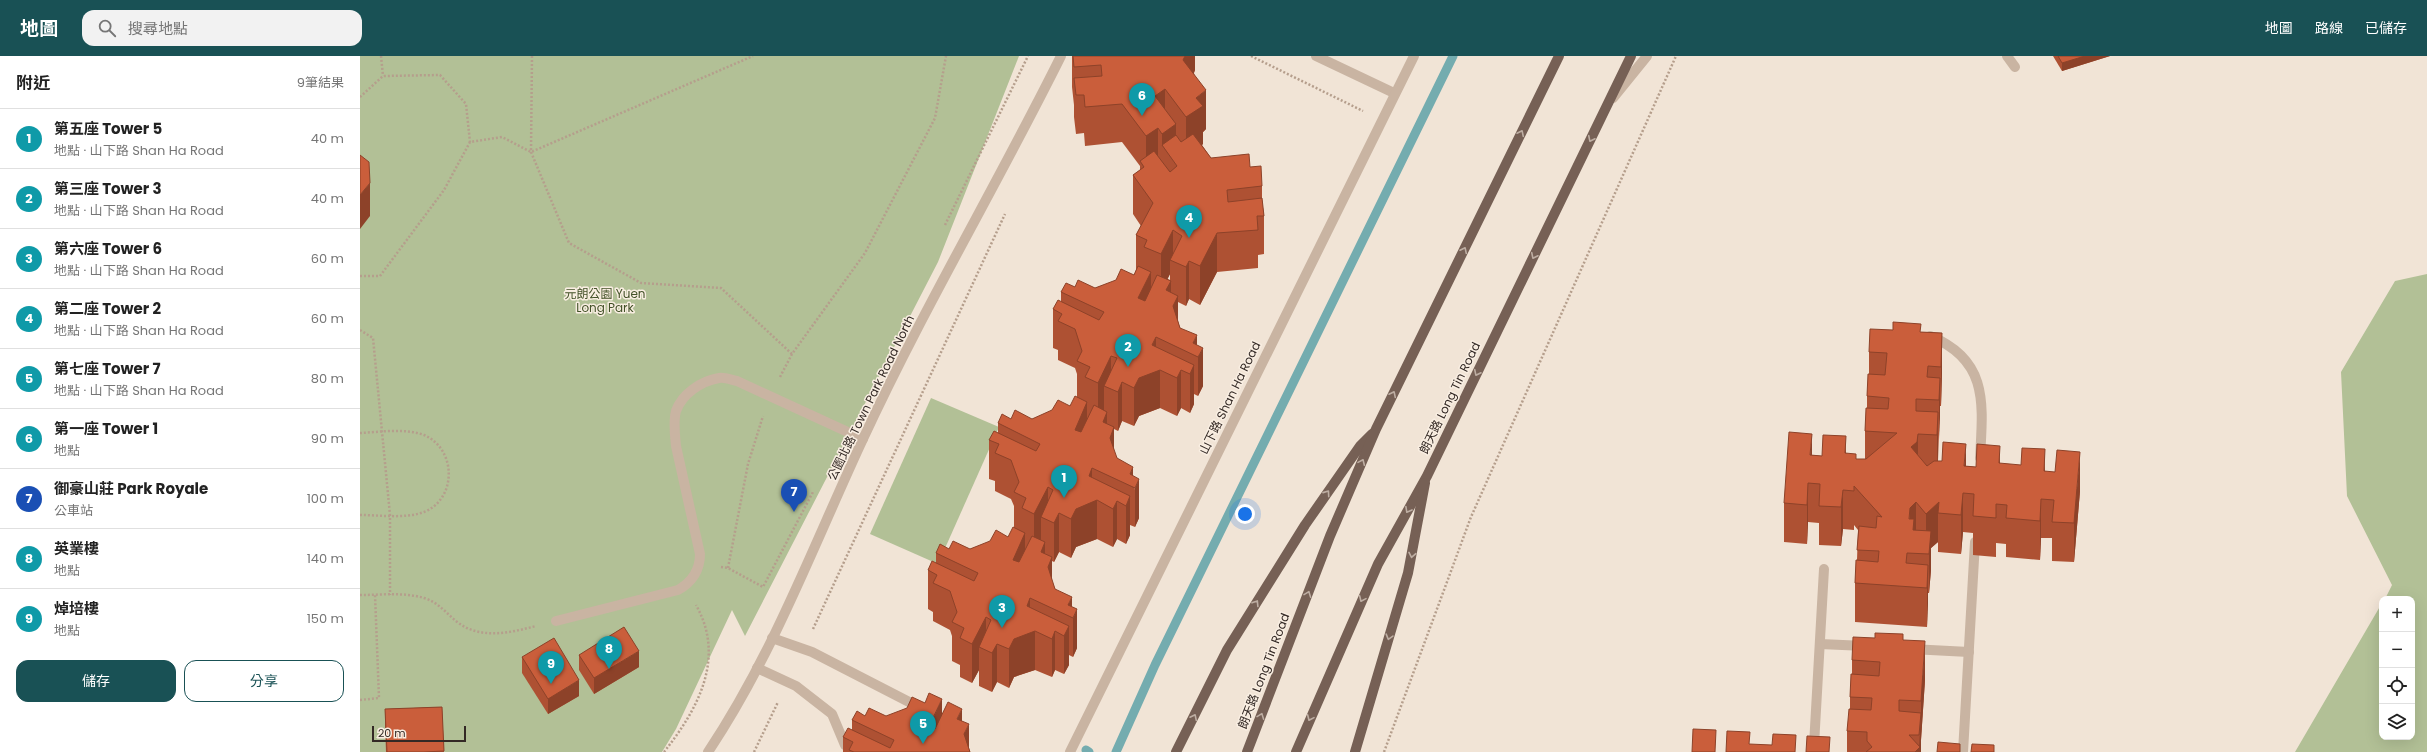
<!DOCTYPE html>
<html lang="zh-TW">
<meta charset="utf-8">
<style>
body{margin:0;font-family:Poppins,"Noto Sans TC",sans-serif;background:#f2f2f2;color:#222}
.controls{position:absolute;right:12px;bottom:12px;display:grid;overflow:hidden;border-radius:8px;box-shadow:0 4px 16px #0002}
.controls button{width:36px;height:36px;display:grid;place-items:center;padding:0;border:0;border-bottom:1px solid #e0e0e0;background:#fff;color:#222;font:20px sans-serif}
.scale{position:absolute;left:12px;bottom:10px;width:94px;box-sizing:border-box;padding-left:4px;border:2px solid #332925;border-top:0;font-size:11px;line-height:14px;white-space:nowrap;color:#332925;-webkit-text-stroke:3px #f9eee2;paint-order:stroke}
.you{position:absolute;left:885px;top:458px;width:14px;height:14px;margin:-10px;border:3px solid #fff;border-radius:50%;background:#1a73e8;box-shadow:0 0 0 6px #1a73e833}
.badge{display:grid;place-items:center;width:26px;height:26px;border-radius:50%;background:#195155;color:#fff;font-size:13px;font-weight:700}
.pin{position:absolute;translate:-50% -33px;filter:drop-shadow(0 1px 2px #0008)}
.pin::after{content:'';position:absolute;top:21px;width:14px;height:12px;background:inherit;clip-path:polygon(0 0,100% 0,50% 100%)}
.list{margin:0;padding:0;list-style:none}
h2{display:flex;justify-content:space-between;align-items:center;height:52px;margin:0;padding:0 16px;font-size:17px}
h2 small{font-size:13px;font-weight:400;color:#767676}
.list li{display:grid;grid-template-columns:26px 1fr auto;gap:12px;align-items:center;box-sizing:border-box;height:60px;padding:0 16px;border-top:1px solid #e0e0e0}
.list b{display:block;font-size:15px;white-space:nowrap}
.list p{margin:0;font-size:13px;white-space:nowrap;color:#767676}
.list em{font-size:13px;font-style:normal;color:#767676}
.actions{display:flex;gap:8px;padding:12px 16px}
.actions a{flex:1;padding:9px 0;border:1px solid #195155;border-radius:12px;text-align:center;font-size:14px;color:#195155}
.actions .main{background:#195155;color:#fff}
.icon{flex:none;width:22px;height:22px;fill:none;stroke:currentColor;stroke-width:2;stroke-linecap:round;stroke-linejoin:round}
.map{position:relative;flex:none;width:2067px;height:696px;overflow:hidden}
header{display:flex;align-items:center;gap:24px;box-sizing:border-box;height:56px;padding:0 20px;background:#195155;color:#fff}
header strong{font-size:19px}
nav{display:flex;gap:22px;margin-inline-start:auto;font-size:14px}
.search{width:280px;height:36px;background:#f2f2f2;display:flex;align-items:center;gap:10px;box-sizing:border-box;padding:0 14px;border-radius:12px;color:#767676;font-size:15px}
main{display:flex}
aside{flex:1;background:#fff}
.map>svg:first-child{display:block}
</style>
<header>
<strong>地圖</strong>
<div class="search"><svg class="icon" aria-label="search" viewBox="0 0 24 24"><circle cx="10" cy="10" r="6"/><path d="M15 15l6 6"/></svg>搜尋地點</div>
<nav><a>地圖</a><a>路線</a><a>已儲存</a></nav>
</header>
<main>
<aside>
<h2>附近<small>9筆結果</small></h2>
<ul class="list">
<li><span class="badge" style="background:#0f9aa8">1</span><div><b>第五座 Tower 5</b><p>地點 · 山下路 Shan Ha Road</p></div><em>40 m</em></li>
<li><span class="badge" style="background:#0f9aa8">2</span><div><b>第三座 Tower 3</b><p>地點 · 山下路 Shan Ha Road</p></div><em>40 m</em></li>
<li><span class="badge" style="background:#0f9aa8">3</span><div><b>第六座 Tower 6</b><p>地點 · 山下路 Shan Ha Road</p></div><em>60 m</em></li>
<li><span class="badge" style="background:#0f9aa8">4</span><div><b>第二座 Tower 2</b><p>地點 · 山下路 Shan Ha Road</p></div><em>60 m</em></li>
<li><span class="badge" style="background:#0f9aa8">5</span><div><b>第七座 Tower 7</b><p>地點 · 山下路 Shan Ha Road</p></div><em>80 m</em></li>
<li><span class="badge" style="background:#0f9aa8">6</span><div><b>第一座 Tower 1</b><p>地點</p></div><em>90 m</em></li>
<li><span class="badge" style="background:#1a4fb4">7</span><div><b>御豪山莊 Park Royale</b><p>公車站</p></div><em>100 m</em></li>
<li><span class="badge" style="background:#0f9aa8">8</span><div><b>英業樓</b><p>地點</p></div><em>140 m</em></li>
<li><span class="badge" style="background:#0f9aa8">9</span><div><b>焯培樓</b><p>地點</p></div><em>150 m</em></li>
</ul>
<div class="actions"><a class="main">儲存</a><a>分享</a></div>
</aside>
<div class="map">
<svg width="2067" height="696" viewBox="0 0 2067 696">
<rect width="100%" height="100%" fill="#f1e4d6"/>
<g fill="#b2c096">
<polygon points="0,0 659,0 578,206 385,580 372,554 316,673 302,696 0,696"/>
<polygon points="2067,218 2067,696 1935,696 2022,547 2022,681 2052,681 2052,543 2025,543 2032,529 1987,440 1981,316 2035,225"/>
<polygon points="571,342 639,371 578,508 510,478"/>
</g>
<g fill="none" stroke-linecap="round" stroke-linejoin="round">
<g stroke="#74acaf" stroke-width="9">
<polyline points="726,694 729,696"/>
<polyline points="756,696 795,609 1093,0"/>
</g>
<g stroke="#b59e8c" stroke-width="2.5" stroke-dasharray="2 2" stroke-linecap="butt">
<polyline points="21,0 23,20"/>
<polyline points="172,0 171,96 209,187 281,227 361,232 432,298"/>
<polyline points="891,0 1003,55"/>
<polyline points="0,41 23,20 80,19 106,48 110,86"/>
<polyline points="585,169 668,0"/>
<polyline points="0,220 20,220 84,134 110,86 142,81 171,96 393,0"/>
<polyline points="0,274 13,282 30,459 30,539"/>
<polyline points="420,321 432,298 505,197 575,62 586,0"/>
<path d="M0,377C20,376 45,372 64,379C97,393 97,443 64,456C45,463 20,459 0,459"/>
<polyline points="361,511 368,512 403,531 453,436"/>
<polyline points="368,512 388,408 403,360"/>
<path d="M0,539C21,539 44,536 64,542C78,546 86,557 96,565C119,584 149,577 176,570"/>
<polyline points="453,573 645,158"/>
<polyline points="0,644 19,642 15,539"/>
<path d="M304,696C338,653 366,602 336,549"/>
<polyline points="394,696 418,646"/>
<polyline points="1024,696 1111,461 1316,0"/>
</g>
<g stroke="#c9b4a2" stroke-width="10">
<polyline points="956,0 1034,37"/>
<polyline points="1647,0 1655,11"/>
<polyline points="1253,42 1287,0"/>
<path d="M1570,280C1629,304 1623,348 1620,402"/>
<path d="M196,565L318,534C332,526 340,514 340,498L316,390C315,379 313,366 316,355C322,338 341,325 359,322C364,321 372,324 377,325L503,383"/>
<polyline points="412,582 452,596 553,648"/>
<polyline points="1460,588 1505,590"/>
<polyline points="1551,593 1609,596"/>
<polyline points="397,612 436,630 472,658 485,689"/>
<polyline points="1454,689 1464,513"/>
<path d="M348,696C413,599 454,488 503,383C563,253 637,129 701,0"/>
<polyline points="710,696 1054,0"/>
<polyline points="1603,696 1615,486"/>
</g>
<g stroke="#766055" stroke-width="10">
<polyline points="816,696 867,594 945,469 1000,390 1012,378"/>
<polyline points="887,696 970,480 1016,373 1199,0"/>
<polyline points="936,696 1018,508 1067,420 1271,0"/>
<polyline points="995,696 1048,517 1065,427"/>
</g>
</g>
<g fill="#ae5133" fill-rule="evenodd">
<path d="M712,0H835V14L834,17L846,73L843,76V88L842,89L851,102L890,111L902,130V143L904,160V198L898,199V212L857,216L840,249L829,243L826,250L818,246V265L820,272L837,289L843,330L838,340L834,338V348L830,357L821,352L817,360L800,352L779,360L774,370L762,365L758,375L754,373V396L757,402L773,420L779,462L775,471L770,469V479L766,488L757,483L753,491L737,483L716,491L711,502L699,496L694,506L692,505V526L695,533L712,551L717,592L713,601L709,599V609L704,618L695,614L692,621L675,614L654,621L649,632L637,626L632,636L619,630V614L612,627L600,621V609L592,605V580L590,574L573,565V556L568,553V514L576,507V497L589,493H610L648,481L654,471V450L651,443L635,435V425L629,423V384L638,377V367L651,363H672L710,350L717,342V318L715,312L698,304V294L693,292V253L701,246V236L715,231L735,232L774,219L776,214V179L781,170L773,158V119L780,114V110L762,86L725,90L724,77L716,78L714,61V49L712,31ZM810,218V224L807,223Z"/>
<polygon points="1693,0 1750,0 1702,15"/>
<polygon points="1561,276 1582,277 1582,316 1581,350 1580,350 1578,405 1606,410 1616,411 1640,408 1685,415 1720,435 1714,506 1692,505 1692,482 1681,482 1680,504 1646,501 1646,488 1636,487 1636,501 1613,499 1613,477 1603,476 1601,498 1578,496 1578,486 1571,492 1571,514 1569,537 1568,537 1567,571 1495,566 1495,527 1497,504 1498,474 1494,469 1494,474 1483,473 1481,490 1459,489 1459,467 1448,466 1447,488 1424,486 1424,447 1452,399 1462,400 1486,397 1496,403 1505,403 1505,375 1507,352 1507,340 1509,318 1509,296"/>
<polygon points="1543,584 1565,624 1561,684 1561,696 1487,696 1487,675 1490,653 1490,641 1492,618 1492,604"/>
<polygon points="219,599 279,611 234,638 219,614"/>
<polygon points="162,601 219,640 188,658 162,617"/>
<polygon points="82,651 84,696 26,696 25,669 25,653"/>
<polygon points="505,660 582,660 602,665 610,696 483,696 483,681 492,674 492,664"/>
</g>
<g fill="#8d4229">
<polygon points="825,0 835,0 835,14 823,42 823,4"/>
<polygon points="1725,0 1750,0 1702,15 1702,7"/>
<polygon points="805,33 805,72 798,72 798,111 786,119 786,80 795,40"/>
<polygon points="846,34 846,73 843,76 843,88 826,100 826,61 836,42"/>
<polygon points="816,68 816,107 802,89 802,117 802,78"/>
<polygon points="10,127 10,160 0,173 0,139"/>
<polygon points="813,174 813,205 810,204 810,218 801,237 801,198"/>
<polygon points="857,177 857,216 840,249 840,210"/>
<polygon points="829,205 829,243 826,250 826,211"/>
<polygon points="791,216 791,254 778,242"/>
<polygon points="811,225 811,263 806,234"/>
<polygon points="818,240 818,279 813,250"/>
<polygon points="1582,277 1582,316 1581,350 1581,311"/>
<polygon points="837,279 837,300 833,287"/>
<polygon points="796,281 796,315 800,314 800,352 779,360 774,370 774,332"/>
<polygon points="843,292 843,330 838,340 838,301"/>
<polygon points="751,300 751,333 744,330 744,354 738,366 738,327"/>
<polygon points="834,309 834,348 830,357 830,318"/>
<polygon points="821,314 821,352 817,360 817,322"/>
<polygon points="1580,322 1580,361 1579,383 1579,344"/>
<polygon points="762,326 762,365 758,375 758,336"/>
<polygon points="1556,343 1556,386 1558,378 1558,417 1551,391 1556,355"/>
<polygon points="727,346 727,385 715,374"/>
<polygon points="747,356 747,395 743,366"/>
<polygon points="1578,356 1578,395 1577,418 1577,379"/>
<polygon points="754,371 754,409 750,382"/>
<polygon points="1452,378 1452,417 1450,399"/>
<polygon points="1486,380 1486,419 1485,436 1485,397"/>
<polygon points="1606,388 1606,426 1604,410"/>
<polygon points="1640,390 1640,429 1639,407"/>
<polygon points="1685,393 1685,432 1684,415"/>
<polygon points="1720,396 1720,435 1714,506 1714,467"/>
<polygon points="773,411 773,432 770,418"/>
<polygon points="732,412 732,446 737,444 737,483 716,491 711,502 711,463"/>
<polygon points="779,423 779,462 775,471 775,432"/>
<polygon points="1448,427 1448,466 1447,488 1447,449"/>
<polygon points="688,431 688,464 681,461 681,484 674,497 674,458"/>
<polygon points="1483,434 1483,473 1481,490 1481,451"/>
<polygon points="1603,437 1603,476 1601,498 1601,459"/>
<polygon points="770,440 770,479 766,488 766,450"/>
<polygon points="1681,443 1681,482 1680,504 1680,465"/>
<polygon points="757,445 757,483 753,491 753,453"/>
<polygon points="1556,446 1556,485 1550,491 1550,452"/>
<polygon points="1579,446 1578,457 1578,486 1571,492 1571,514 1569,537 1569,498 1566,496 1566,458"/>
<polygon points="699,457 699,496 694,506 694,467"/>
<polygon points="665,477 665,515 653,504"/>
<polygon points="685,486 685,524 681,496"/>
<polygon points="692,501 692,540 688,511"/>
<polygon points="1568,509 1568,548 1567,571 1567,532"/>
<polygon points="712,541 712,562 708,549"/>
<polygon points="670,542 670,577 675,575 675,614 654,621 649,632 649,593"/>
<polygon points="717,553 717,592 713,601 713,562"/>
<polygon points="626,561 626,594 619,591 619,614 612,627 612,588"/>
<polygon points="709,570 709,609 704,618 704,580"/>
<polygon points="695,575 695,614 692,621 692,583"/>
<polygon points="1565,585 1565,624 1561,684 1561,645"/>
<polygon points="637,588 637,626 632,636 632,597"/>
<polygon points="279,595 279,611 234,638 234,622"/>
<polygon points="219,624 219,640 188,658 188,643"/>
<polygon points="582,643 582,682 569,670"/>
<polygon points="602,653 602,691 597,663"/>
<polygon points="1561,657 1561,696 1555,696 1559,692"/>
<polygon points="609,668 609,696 604,678"/>
</g>
<g fill="#ca5e3b" stroke="#8d4229">
<polygon points="713,0 825,0 823,4 846,34 836,42 843,50 826,61 805,33 795,40 816,68 802,78 798,72 786,80 762,48 725,51 724,39 716,39 714,22 742,20 741,9 714,11"/>
<polygon points="1698,0 1725,0 1702,7"/>
<polygon points="833,78 851,102 889,98 890,111 901,110 902,130 867,134 868,146 902,142 904,160 897,160 898,174 857,177 840,210 829,205 826,211 810,204 822,180 813,174 801,198 784,191 787,184 776,179 793,147 773,119 784,111 780,105 794,95 810,116 817,110 802,89 816,79 821,86"/>
<polygon points="0,99 9,106 10,127 0,139"/>
<polygon points="778,210 791,216 778,242 785,245 797,219 811,225 806,234 818,240 813,250 820,272 837,279 833,287 843,292 838,301 796,281 792,289 834,309 830,318 821,314 817,322 800,314 779,322 774,332 762,326 758,336 744,330 757,302 751,300 738,327 725,321 730,311 717,305 722,295 715,273 698,265 702,258 693,253 698,244 739,264 744,256 701,236 706,227 715,231 718,224 735,232 756,224 761,213 774,219"/>
<polygon points="1533,266 1561,268 1560,276 1582,277 1581,311 1568,310 1567,321 1580,322 1579,344 1556,343 1556,355 1578,356 1577,379 1558,378 1557,386 1551,391 1567,410 1574,405 1582,405 1583,386 1606,388 1604,410 1616,411 1617,388 1640,390 1639,407 1661,409 1662,392 1685,393 1684,415 1695,416 1697,394 1720,396 1714,467 1692,466 1694,444 1681,443 1680,465 1646,462 1647,449 1636,448 1636,462 1613,460 1614,438 1603,437 1601,459 1578,457 1579,446 1566,458 1556,446 1550,452 1549,463 1554,463 1553,474 1571,475 1569,498 1547,497 1546,507 1568,509 1567,532 1495,527 1496,504 1518,506 1519,495 1497,494 1499,470 1516,472 1517,460 1522,461 1494,430 1494,435 1483,434 1481,451 1459,450 1460,428 1448,427 1447,449 1424,447 1429,376 1452,378 1450,399 1462,400 1463,379 1486,380 1485,397 1496,398 1496,403 1506,403 1537,377 1505,375 1506,352 1528,353 1529,342 1507,340 1508,318 1525,319 1527,297 1509,296 1510,273 1533,274"/>
<polygon points="715,340 727,346 715,374 721,376 734,349 747,356 743,366 754,371 750,382 757,402 773,411 770,418 779,423 775,432 732,412 729,420 770,440 766,450 757,445 753,453 737,444 716,453 711,463 699,457 694,467 681,461 693,434 688,431 674,458 662,452 666,442 654,436 659,426 651,404 635,397 639,388 629,384 634,375 676,395 680,388 638,367 642,358 651,363 655,354 672,363 692,354 698,344 710,350"/>
<polygon points="653,471 665,477 653,504 659,506 672,480 685,486 681,496 692,501 688,511 695,533 712,541 708,549 717,553 713,562 670,542 667,550 709,570 704,580 695,575 692,583 675,575 654,583 649,593 637,588 632,597 619,591 631,564 626,561 612,588 600,582 604,572 592,566 597,556 590,535 573,527 577,519 568,514 572,505 614,525 618,517 576,497 580,488 589,493 593,485 610,493 630,485 636,474 648,481"/>
<polygon points="264,571 279,595 234,622 219,599"/>
<polygon points="1515,577 1543,578 1543,584 1565,585 1561,645 1539,644 1539,655 1561,657 1559,679 1549,679 1560,691 1555,696 1506,696 1512,691 1507,685 1507,676 1487,675 1489,653 1511,654 1512,642 1490,641 1491,618 1519,620 1520,606 1492,604 1493,581 1515,582"/>
<polygon points="194,582 219,624 188,643 162,601"/>
<polygon points="569,637 582,643 569,670 575,673 588,646 602,653 597,663 609,668 604,678 610,696 494,696 489,694 493,686 483,681 488,672 530,692 534,684 492,664 497,655 505,660 509,652 526,660 547,652 552,641 565,647"/>
<polygon points="82,651 84,695 64,696 27,696 25,653"/>
<polygon points="1333,673 1356,674 1355,696 1332,696"/>
<polygon points="1367,675 1390,676 1389,688 1412,689 1413,678 1436,679 1435,696 1366,696"/>
<polygon points="1447,680 1470,681 1469,696 1446,696"/>
<polygon points="1578,686 1600,688 1600,696 1577,696"/>
<polygon points="1612,688 1634,689 1634,696 1611,696"/>
</g>
<defs><path id="oneway-chevron" d="M-2-3.5L2.5 0L-2 3.5" fill="none" stroke-width="1.6" stroke-linecap="round" stroke-linejoin="round"/></defs>
<g stroke="#beaea3">
<use href="#oneway-chevron" transform="translate(1161 77) rotate(-64)"/>
<use href="#oneway-chevron" transform="translate(1231 83) rotate(116)"/>
<use href="#oneway-chevron" transform="translate(1104 194) rotate(-64)"/>
<use href="#oneway-chevron" transform="translate(1174 200) rotate(116)"/>
<use href="#oneway-chevron" transform="translate(1117 317) rotate(116)"/>
<use href="#oneway-chevron" transform="translate(1033 338) rotate(-64)"/>
<use href="#oneway-chevron" transform="translate(1002 406) rotate(-66)"/>
<use href="#oneway-chevron" transform="translate(967 437) rotate(-55)"/>
<use href="#oneway-chevron" transform="translate(1048 454) rotate(119)"/>
<use href="#oneway-chevron" transform="translate(1052 499) rotate(101)"/>
<use href="#oneway-chevron" transform="translate(948 538) rotate(-69)"/>
<use href="#oneway-chevron" transform="translate(1002 543) rotate(114)"/>
<use href="#oneway-chevron" transform="translate(896 547) rotate(-58)"/>
<use href="#oneway-chevron" transform="translate(1029 581) rotate(106)"/>
<use href="#oneway-chevron" transform="translate(901 660) rotate(-69)"/>
<use href="#oneway-chevron" transform="translate(834 661) rotate(-64)"/>
<use href="#oneway-chevron" transform="translate(950 662) rotate(114)"/>
</g>
<g text-anchor="middle" stroke-width="3" stroke-linejoin="round" paint-order="stroke">
<g font-size="12" fill="#435228" stroke="#f9eee2">
<text x="245" y="242">元朗公園 Yuen<tspan x="245" dy="14">Long Park</tspan></text>
</g>
<g font-size="12" fill="#332925" stroke="#f9eee2">
<text transform="translate(511 342) rotate(-64)" y="4">公園北路 Town Park Road North</text>
<text transform="translate(870 342) rotate(-64)" y="4">山下路 Shan Ha Road</text>
<text transform="translate(1090 342) rotate(-64)" y="4">朗天路 Long Tin Road</text>
<text transform="translate(904 615) rotate(-69)" y="4">朗天路 Long Tin Road</text>
</g>
</g>
</svg>
<div class="controls">
<button>+</button>
<button>−</button>
<button><svg class="icon" aria-label="locate" viewBox="0 0 24 24"><circle cx="12" cy="12" r="6"/><path d="M12 2v4M12 18v4M2 12h4M18 12h4"/></svg></button>
<button><svg class="icon" aria-label="layers" viewBox="0 0 24 24"><path d="M12 4l9 5-9 5-9-5zM3 14l9 5 9-5"/></svg></button>
</div>
<div class="scale">20 m</div>
<div class="you"></div>
<div class="pin badge" style="left:704px;top:442px;background:#0f9aa8">1</div>
<div class="pin badge" style="left:768px;top:311px;background:#0f9aa8">2</div>
<div class="pin badge" style="left:642px;top:572px;background:#0f9aa8">3</div>
<div class="pin badge" style="left:829px;top:182px;background:#0f9aa8">4</div>
<div class="pin badge" style="left:563px;top:688px;background:#0f9aa8">5</div>
<div class="pin badge" style="left:782px;top:60px;background:#0f9aa8">6</div>
<div class="pin badge" style="left:434px;top:456px;background:#1a4fb4">7</div>
<div class="pin badge" style="left:249px;top:613px;background:#0f9aa8">8</div>
<div class="pin badge" style="left:191px;top:628px;background:#0f9aa8">9</div>
</div>
</main>
